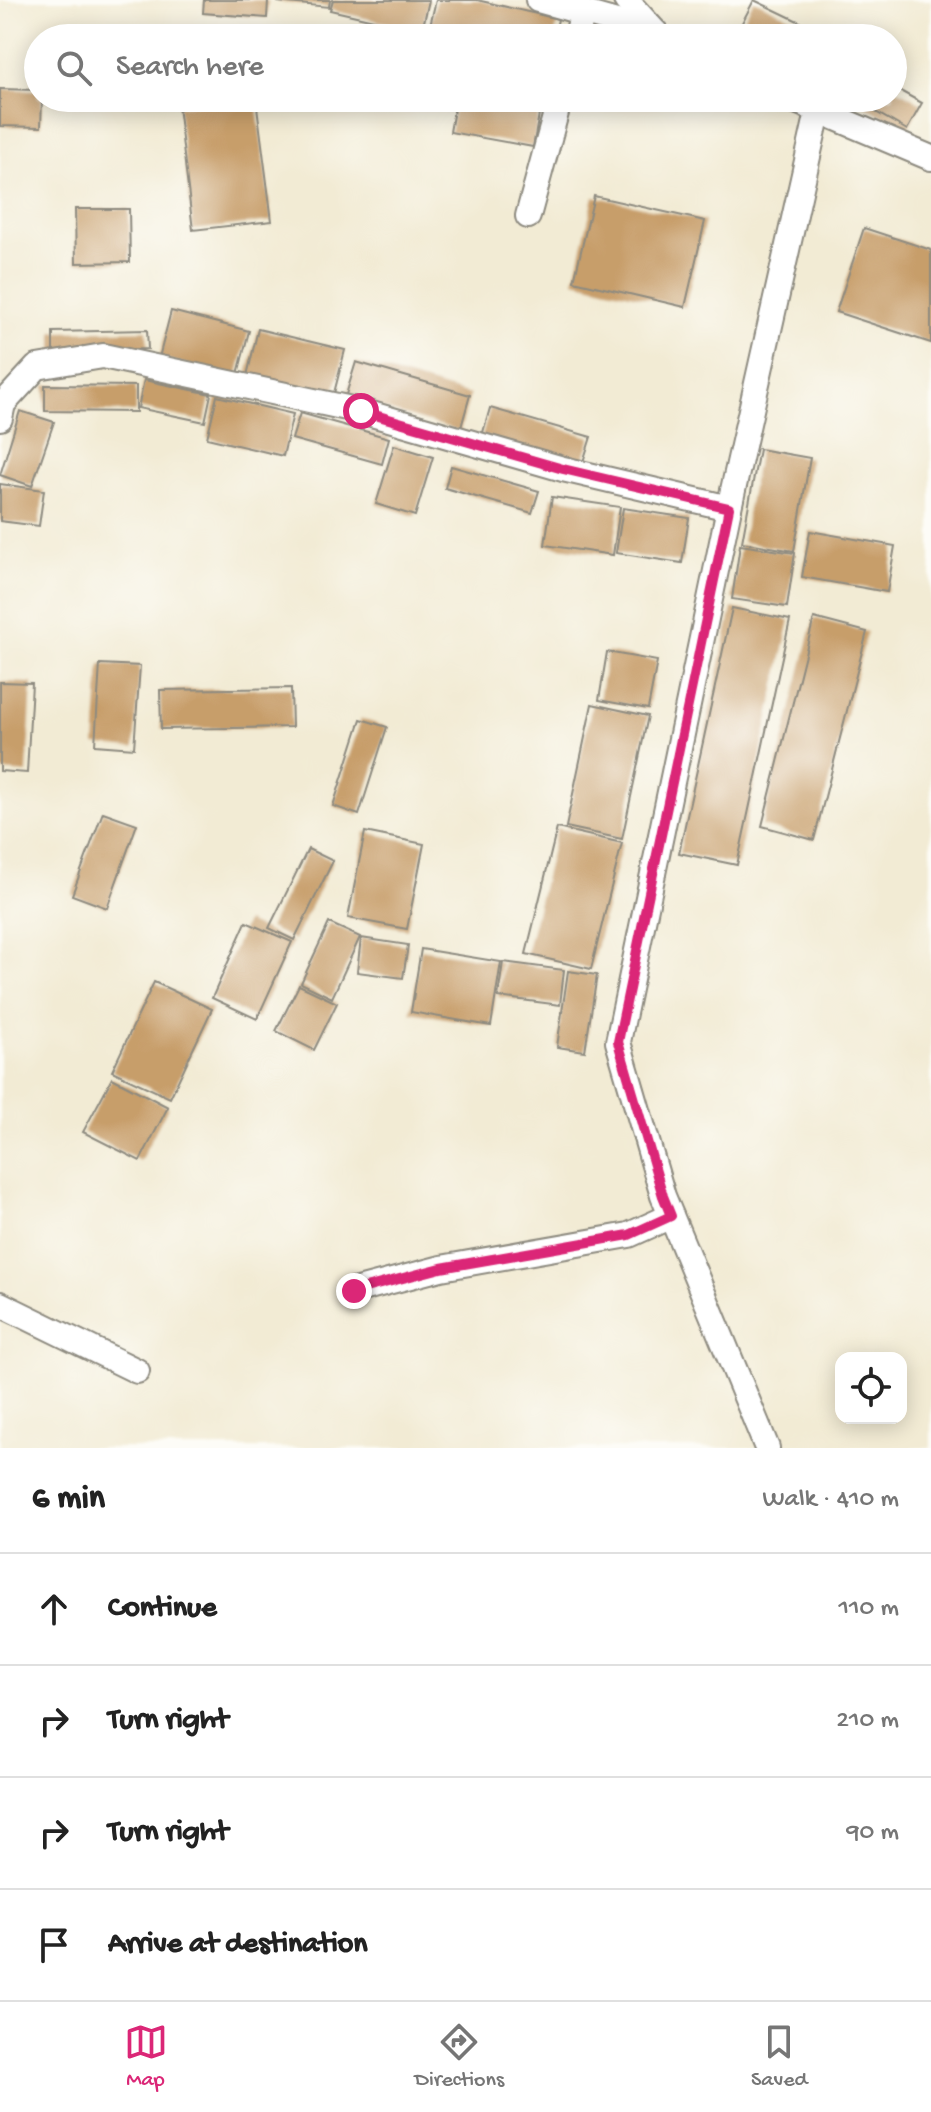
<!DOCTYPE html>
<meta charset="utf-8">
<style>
body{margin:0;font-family:"Gochi Hand",sans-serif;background:#f6f6f6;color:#222}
.controls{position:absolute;right:24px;bottom:24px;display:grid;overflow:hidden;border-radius:16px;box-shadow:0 4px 20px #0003}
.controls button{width:72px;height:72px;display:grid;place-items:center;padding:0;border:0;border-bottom:2px solid #e0e0e0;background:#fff;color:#222;font:40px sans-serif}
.stop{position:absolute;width:24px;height:24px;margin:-18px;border:6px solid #db2777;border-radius:50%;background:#fff}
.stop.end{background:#db2777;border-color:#fff;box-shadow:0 2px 8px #0008}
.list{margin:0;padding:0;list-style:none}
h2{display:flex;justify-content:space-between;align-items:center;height:104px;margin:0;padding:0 32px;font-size:34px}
h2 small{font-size:26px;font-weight:400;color:#767676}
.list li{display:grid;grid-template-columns:52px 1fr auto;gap:24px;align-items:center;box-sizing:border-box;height:112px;padding:0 32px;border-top:2px solid #e0e0e0}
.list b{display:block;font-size:30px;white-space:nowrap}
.list em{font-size:26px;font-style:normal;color:#767676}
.icon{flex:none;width:44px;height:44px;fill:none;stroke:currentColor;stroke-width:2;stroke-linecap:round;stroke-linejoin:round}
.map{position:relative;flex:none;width:931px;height:1448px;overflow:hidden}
.search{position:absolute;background:#fff;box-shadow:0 4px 20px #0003;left:24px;right:24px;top:24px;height:88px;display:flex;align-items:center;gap:20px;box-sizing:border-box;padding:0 28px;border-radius:44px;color:#767676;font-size:30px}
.sheet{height:552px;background:#fff}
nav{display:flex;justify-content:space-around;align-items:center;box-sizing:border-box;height:112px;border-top:2px solid #e0e0e0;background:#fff;font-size:22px;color:#767676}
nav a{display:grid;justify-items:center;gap:4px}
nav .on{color:#db2777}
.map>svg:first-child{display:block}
</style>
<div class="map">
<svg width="931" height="1448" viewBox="0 0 931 1448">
<rect width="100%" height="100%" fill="#fdfcf7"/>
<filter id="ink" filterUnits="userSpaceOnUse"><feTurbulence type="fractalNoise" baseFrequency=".0125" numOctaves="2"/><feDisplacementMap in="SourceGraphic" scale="16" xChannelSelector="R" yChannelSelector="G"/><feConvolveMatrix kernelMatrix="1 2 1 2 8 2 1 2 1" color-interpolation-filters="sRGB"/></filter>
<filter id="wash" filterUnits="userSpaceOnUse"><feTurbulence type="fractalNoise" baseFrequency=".006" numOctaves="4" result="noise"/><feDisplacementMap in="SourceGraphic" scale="32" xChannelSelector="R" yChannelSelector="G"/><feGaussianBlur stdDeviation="1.8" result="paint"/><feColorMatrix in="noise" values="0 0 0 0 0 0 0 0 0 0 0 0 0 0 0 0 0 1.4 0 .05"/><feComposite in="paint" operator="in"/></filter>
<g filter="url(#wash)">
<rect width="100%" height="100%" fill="#f2ebd4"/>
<g id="blocks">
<g fill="#c79e6a">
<polygon points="204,0 268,0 267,18 203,13"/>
<polygon points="278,0 330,0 329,7 278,2"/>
<polygon points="333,0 429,0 422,31 330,10"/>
<polygon points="436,0 477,0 558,19 554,38 427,38"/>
<polygon points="754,0 825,34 823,38 734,38"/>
<polygon points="893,87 922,103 907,130 862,104 865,98 893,98"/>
<polygon points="0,89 38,90 38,98 42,98 41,127 0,126"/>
<polygon points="456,98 542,98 533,147 450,132"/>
<polygon points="256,99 272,221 193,230 178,106"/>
<polygon points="594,196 705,221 685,307 574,281"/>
<polygon points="75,209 129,209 130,262 76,263"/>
<polygon points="864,228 931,250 931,343 836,312"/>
<polygon points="171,311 249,331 237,378 159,358"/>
<polygon points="258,329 345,350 333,397 247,376"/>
<polygon points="147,330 148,349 53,351 53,332"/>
<polygon points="356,362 470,395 460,431 345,398"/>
<polygon points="144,380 211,394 205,422 138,408"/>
<polygon points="45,385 136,386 136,412 45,411"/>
<polygon points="217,396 293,414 283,456 207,438"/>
<polygon points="490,408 591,437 582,465 482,436"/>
<polygon points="20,411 54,422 32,486 0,475"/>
<polygon points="300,413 389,438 382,464 292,439"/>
<polygon points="394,445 433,457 415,516 376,504"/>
<polygon points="759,449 810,458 794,551 742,542"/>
<polygon points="451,466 539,491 532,513 445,488"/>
<polygon points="0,484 44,490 39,526 0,521"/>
<polygon points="552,497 620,507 613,555 545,545"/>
<polygon points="623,508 689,518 682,563 616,553"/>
<polygon points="810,531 895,546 887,592 802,577"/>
<polygon points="740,545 795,553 787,607 732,599"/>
<polygon points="732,608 790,620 737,865 679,853"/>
<polygon points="814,618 867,632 814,840 762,826"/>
<polygon points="607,652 657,661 648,709 599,700"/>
<polygon points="100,664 140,666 134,748 95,745"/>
<polygon points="0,682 32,683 27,773 0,771"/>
<polygon points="291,688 292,727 161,729 160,690"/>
<polygon points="592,704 648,716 622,839 566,827"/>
<polygon points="361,719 387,727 359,815 333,806"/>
<polygon points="103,812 137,824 107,908 72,895"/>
<polygon points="557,828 622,843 591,969 526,954"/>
<polygon points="365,832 424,844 407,929 348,918"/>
<polygon points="308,849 333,861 294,940 269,928"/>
<polygon points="246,922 292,942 257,1019 212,998"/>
<polygon points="329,923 360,937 332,998 301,983"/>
<polygon points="361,938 408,945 403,978 357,972"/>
<polygon points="421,949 501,962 491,1026 411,1012"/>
<polygon points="503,962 564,970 560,1005 498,997"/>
<polygon points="568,971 597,975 585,1051 557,1047"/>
<polygon points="154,982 212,1009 170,1098 112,1071"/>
<polygon points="299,985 337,1003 314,1050 276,1031"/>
<polygon points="112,1078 168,1107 140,1161 83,1132"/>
</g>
</g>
</g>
<g filter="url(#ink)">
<use href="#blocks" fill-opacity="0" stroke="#8e8b80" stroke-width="2"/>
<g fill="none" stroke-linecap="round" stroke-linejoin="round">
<defs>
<g id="minor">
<polyline points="538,0 656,33"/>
<polyline points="626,0 656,33"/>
<polyline points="576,38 583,13"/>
<polyline points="789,98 931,158"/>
<polyline points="528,216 560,98"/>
<polyline points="0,418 3,404 37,367 103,356 361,411 563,469 729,508"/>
<polyline points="354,1291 441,1268 629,1235 671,1216"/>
<polyline points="0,1304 137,1371"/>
<polyline points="767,1448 663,1196 618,1042 729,508 818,112"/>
</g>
</defs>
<use href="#minor" stroke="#8e8b80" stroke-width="28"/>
<use href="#minor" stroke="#fff" stroke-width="24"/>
</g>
</g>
<g fill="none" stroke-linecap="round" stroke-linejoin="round" filter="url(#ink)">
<polyline stroke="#db2777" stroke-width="10" points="354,1291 441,1268 629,1235 671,1216 663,1196 618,1042 729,508 563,469 361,411"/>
</g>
</svg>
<div class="controls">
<button><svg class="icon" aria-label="locate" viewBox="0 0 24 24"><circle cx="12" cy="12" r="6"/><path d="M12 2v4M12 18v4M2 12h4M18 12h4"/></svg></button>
</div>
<div class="stop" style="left:361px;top:411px"></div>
<div class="stop end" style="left:354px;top:1291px"></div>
<div class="search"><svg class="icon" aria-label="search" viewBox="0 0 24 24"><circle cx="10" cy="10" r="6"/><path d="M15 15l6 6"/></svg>Search here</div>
</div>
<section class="sheet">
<h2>6 min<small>Walk · 410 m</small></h2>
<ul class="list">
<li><svg class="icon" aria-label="ahead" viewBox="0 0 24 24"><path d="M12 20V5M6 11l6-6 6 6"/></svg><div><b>Continue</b></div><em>110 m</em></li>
<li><svg class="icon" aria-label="right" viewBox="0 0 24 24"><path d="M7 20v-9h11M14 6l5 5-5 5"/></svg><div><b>Turn right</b></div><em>210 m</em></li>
<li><svg class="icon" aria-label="right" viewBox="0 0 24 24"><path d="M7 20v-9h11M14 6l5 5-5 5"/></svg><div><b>Turn right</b></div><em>90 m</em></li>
<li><svg class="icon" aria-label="arrive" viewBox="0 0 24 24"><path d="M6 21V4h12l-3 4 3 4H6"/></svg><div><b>Arrive at destination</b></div></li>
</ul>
</section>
<nav>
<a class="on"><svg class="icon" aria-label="map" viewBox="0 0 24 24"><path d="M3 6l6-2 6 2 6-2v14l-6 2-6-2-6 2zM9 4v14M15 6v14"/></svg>Map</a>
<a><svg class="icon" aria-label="directions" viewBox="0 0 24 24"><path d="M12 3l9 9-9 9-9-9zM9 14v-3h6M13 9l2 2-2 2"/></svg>Directions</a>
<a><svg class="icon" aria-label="saved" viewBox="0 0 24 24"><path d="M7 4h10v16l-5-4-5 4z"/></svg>Saved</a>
</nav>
